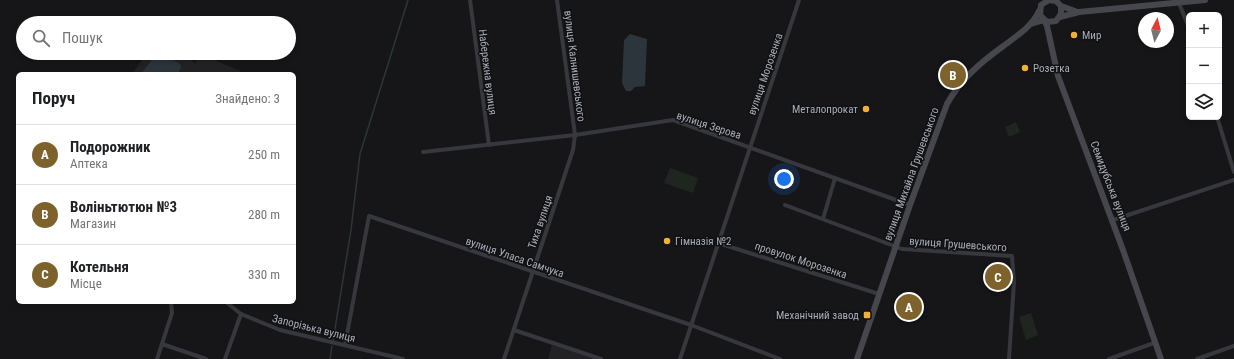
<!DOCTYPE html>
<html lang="uk">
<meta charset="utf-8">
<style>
body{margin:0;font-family:"Roboto Condensed",sans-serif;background:#f2f2f2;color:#202124}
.controls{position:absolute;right:12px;top:12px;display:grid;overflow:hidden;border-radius:6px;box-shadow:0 2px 6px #0003}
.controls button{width:36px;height:36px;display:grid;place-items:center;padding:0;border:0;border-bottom:1px solid #e0e0e0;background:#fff;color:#202124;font:20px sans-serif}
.compass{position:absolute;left:1138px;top:12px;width:36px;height:36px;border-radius:50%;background:#fff;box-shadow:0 2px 6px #0003;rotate:7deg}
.you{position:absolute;left:784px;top:179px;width:14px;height:14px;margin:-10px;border:3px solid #fff;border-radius:50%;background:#1a73e8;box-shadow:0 0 0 6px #1a73e833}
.badge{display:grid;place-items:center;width:26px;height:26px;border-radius:50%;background:#7e622b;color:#fff;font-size:13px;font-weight:700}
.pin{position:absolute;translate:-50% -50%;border:2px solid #fff;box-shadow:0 1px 4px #0006}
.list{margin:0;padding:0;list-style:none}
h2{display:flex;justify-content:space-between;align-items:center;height:52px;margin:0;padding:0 16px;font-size:17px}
h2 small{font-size:13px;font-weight:400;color:#757577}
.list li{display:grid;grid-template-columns:26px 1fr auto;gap:12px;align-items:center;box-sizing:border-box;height:60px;padding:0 16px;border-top:1px solid #e0e0e0}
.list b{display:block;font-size:15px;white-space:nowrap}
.list p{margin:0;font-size:13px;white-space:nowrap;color:#757577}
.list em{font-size:13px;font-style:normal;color:#757577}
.icon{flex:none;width:22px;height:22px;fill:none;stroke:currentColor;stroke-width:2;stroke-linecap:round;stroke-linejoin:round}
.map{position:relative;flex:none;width:1234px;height:359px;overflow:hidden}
.search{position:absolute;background:#fff;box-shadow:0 2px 6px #0003;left:16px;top:16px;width:280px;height:44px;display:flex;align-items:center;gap:10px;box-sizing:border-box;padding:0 14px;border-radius:22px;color:#757577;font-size:15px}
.panel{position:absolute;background:#fff;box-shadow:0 2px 6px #0003;left:16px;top:72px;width:280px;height:232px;border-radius:6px}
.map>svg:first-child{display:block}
</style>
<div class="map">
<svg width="1234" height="359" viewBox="0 0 1234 359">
<rect width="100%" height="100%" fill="#161618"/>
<g fill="#222225">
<polygon points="147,53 182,53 195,63 201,54 247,74 132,74"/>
<polygon points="552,345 596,359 548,359"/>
</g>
<g fill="#1e261f">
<polygon points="1016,122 1020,132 1009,137 1005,127"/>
<polygon points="670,168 698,178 693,193 664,183"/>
<polygon points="1031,313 1038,335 1026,340 1019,317"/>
</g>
<g fill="#2c353c">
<polygon points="630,34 647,39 645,86 635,87 631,91 626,91 622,83 624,40"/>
<polygon points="157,53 162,53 180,64 181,67 178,74 141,74"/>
</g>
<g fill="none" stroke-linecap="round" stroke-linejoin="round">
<g stroke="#2c353c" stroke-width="1.5">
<polyline points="333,341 351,230 360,154 408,0"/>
<polyline points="330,359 332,346"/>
</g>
<g stroke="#37383d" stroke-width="4">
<polyline points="470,0 489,145"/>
<polyline points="1179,3 1189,28"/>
<polyline points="1217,117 1234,172"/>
<polyline points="423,152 575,135 673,120 910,205"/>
<polyline points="785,205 902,249 1012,256 1014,282 1009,359"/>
<polyline points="823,219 835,178"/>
<polyline points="1113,220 1234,180"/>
<polyline points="718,243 879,294"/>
<polyline points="226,302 241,314 280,330 403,359"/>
<polyline points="514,330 601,359"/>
<polyline points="162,344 206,359"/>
<polyline points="345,345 369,216 691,325 780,359"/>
<polyline points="157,359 172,313 171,302"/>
<polyline points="225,359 241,314"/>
<polyline points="504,359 573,150 575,135 557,0"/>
<polyline points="680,359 799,0"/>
<polyline points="1109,359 1154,343"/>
<polyline points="1197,359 1234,346"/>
</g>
<g stroke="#45474d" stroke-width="6">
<polyline points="1061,6 1061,14 1056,21 1047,22 1040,15 1041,5 1049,0 1056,1 1061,6 1075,11"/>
<polyline points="1060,17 1079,12 1205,0"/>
<polyline points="1031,24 1044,20 1047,26 1058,76 1123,250 1161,359"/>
<path d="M857,359L910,205L947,104C960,80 980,63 1002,47C1015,37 1032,27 1039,11"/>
</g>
</g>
<g fill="#f2b134" stroke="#111113" stroke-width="1.5">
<circle cx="1074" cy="35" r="4"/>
<circle cx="1025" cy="68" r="4"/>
<circle cx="866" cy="109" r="4"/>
<circle cx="667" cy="241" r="4"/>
<rect x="863" y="311" width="8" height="8" rx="2"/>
</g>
<g text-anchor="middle" stroke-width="3" stroke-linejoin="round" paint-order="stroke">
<g font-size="11" fill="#a8adb8" stroke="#111113" text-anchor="start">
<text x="1082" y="39">Мир</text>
<text x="1033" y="72">Розетка</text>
<text x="858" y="113" text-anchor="end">Металопрокат</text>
<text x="675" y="245">Гімназія №2</text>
<text x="859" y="319" text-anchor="end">Механічний завод</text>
</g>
<g font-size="11" fill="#a8adb8" stroke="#111113">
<text transform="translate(575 66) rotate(83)" y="4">вулиця Калнишевського</text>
<text transform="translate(488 72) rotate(83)" y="4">Набережна вулиця</text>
<text transform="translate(765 74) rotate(-71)" y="4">вулиця Морозенка</text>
<text transform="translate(709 125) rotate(18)" y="4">вулиця Зерова</text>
<text transform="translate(911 174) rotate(-70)" y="4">вулиця Михайла Грушевського</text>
<text transform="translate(1111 186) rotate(69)" y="4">Семидубська вулиця</text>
<text transform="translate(540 222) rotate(-71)" y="4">Тиха вулиця</text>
<text transform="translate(958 244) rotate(4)" y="4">вулиця Грушевського</text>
<text transform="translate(515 257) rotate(19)" y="4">вулиця Уласа Самчука</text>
<text transform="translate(801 260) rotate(18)" y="4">провулок Морозенка</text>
<text transform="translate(314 328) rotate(14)" y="4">Запорізька вулиця</text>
</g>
</g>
</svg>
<div class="controls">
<button>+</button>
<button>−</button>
<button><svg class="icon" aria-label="layers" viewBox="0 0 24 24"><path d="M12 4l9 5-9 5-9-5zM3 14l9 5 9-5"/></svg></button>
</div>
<svg class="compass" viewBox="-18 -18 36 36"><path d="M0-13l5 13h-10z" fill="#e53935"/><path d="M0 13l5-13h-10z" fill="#757577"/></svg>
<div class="you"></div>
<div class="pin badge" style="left:909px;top:307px">A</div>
<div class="pin badge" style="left:953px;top:75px">B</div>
<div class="pin badge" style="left:998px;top:277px">C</div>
<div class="search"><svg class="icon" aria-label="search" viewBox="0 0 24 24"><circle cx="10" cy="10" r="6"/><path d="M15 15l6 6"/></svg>Пошук</div>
<section class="panel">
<h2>Поруч<small>Знайдено: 3</small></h2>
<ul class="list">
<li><span class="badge">A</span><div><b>Подорожник</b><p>Аптека</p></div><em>250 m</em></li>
<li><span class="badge">B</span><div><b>Воліньтютюн №3</b><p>Магазин</p></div><em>280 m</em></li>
<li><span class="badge">C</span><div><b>Котельня</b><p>Місце</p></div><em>330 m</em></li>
</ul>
</section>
</div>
